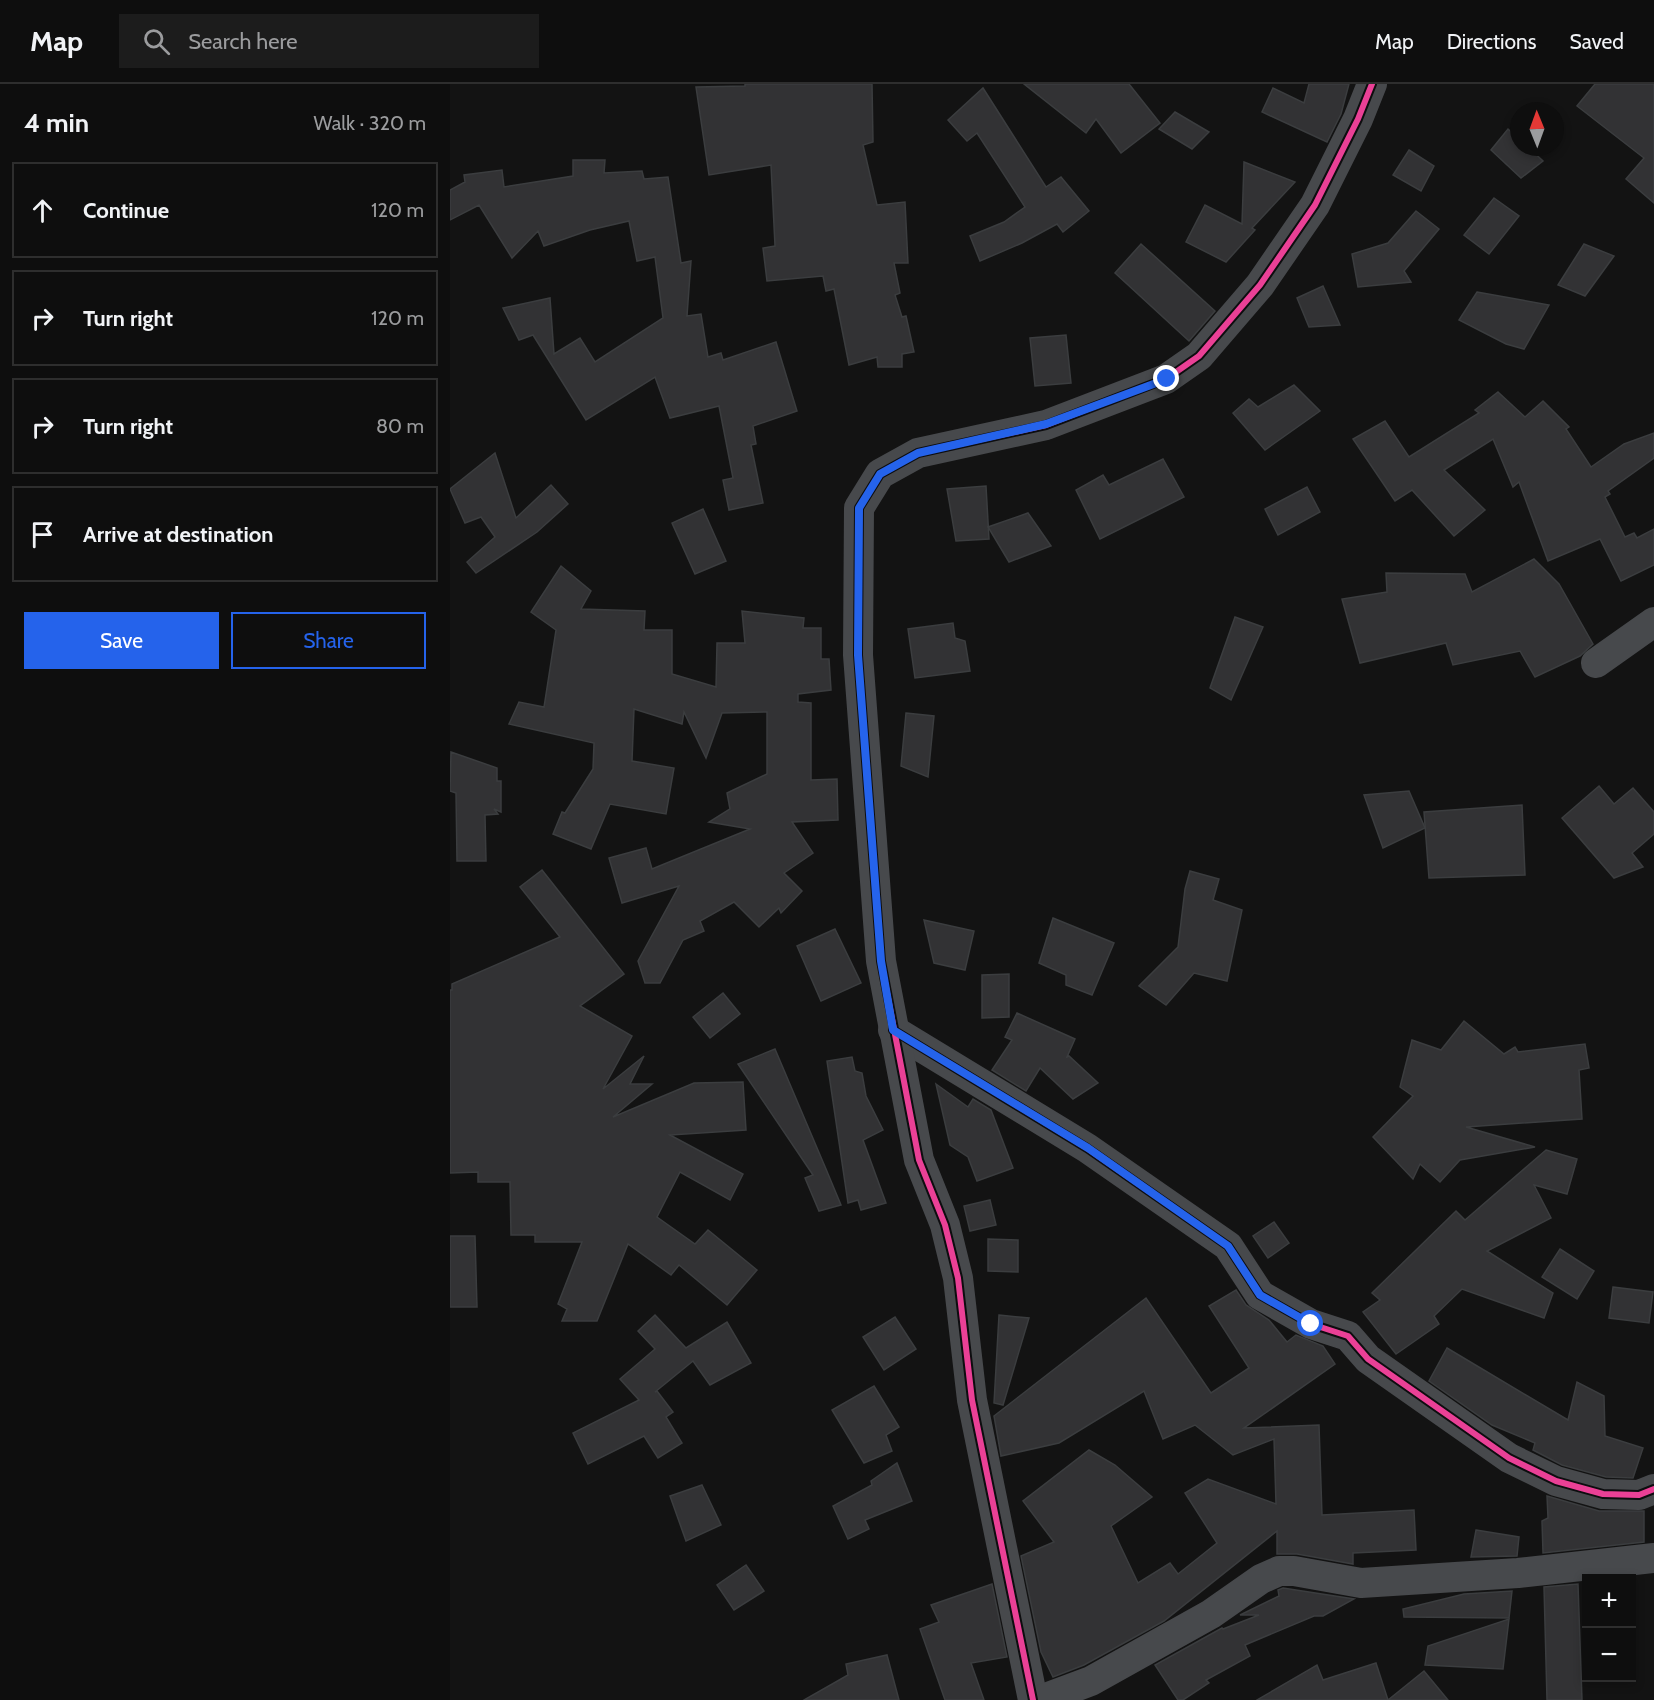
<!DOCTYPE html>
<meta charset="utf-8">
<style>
body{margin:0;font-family:Cabin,sans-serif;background:#1c1c1c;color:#f1f3f6}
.controls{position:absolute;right:18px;bottom:18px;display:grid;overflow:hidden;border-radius:0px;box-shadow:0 3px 9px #0003}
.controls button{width:54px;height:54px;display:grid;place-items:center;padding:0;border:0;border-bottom:2px solid #2e2e2e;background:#0e0e0e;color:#f1f3f6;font:30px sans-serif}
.compass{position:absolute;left:1060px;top:18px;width:54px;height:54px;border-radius:50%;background:#0e0e0e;box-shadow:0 3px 9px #0003;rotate:359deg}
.stop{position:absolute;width:18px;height:18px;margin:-14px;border:4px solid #2563eb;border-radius:50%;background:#fff}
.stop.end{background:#2563eb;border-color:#fff;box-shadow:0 2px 6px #0008}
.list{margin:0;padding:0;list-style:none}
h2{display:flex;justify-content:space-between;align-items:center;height:78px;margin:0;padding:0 24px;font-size:26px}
h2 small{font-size:20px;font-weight:400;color:#9b9c9e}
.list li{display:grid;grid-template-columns:39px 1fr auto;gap:18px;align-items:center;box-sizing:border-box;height:96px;margin:0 12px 12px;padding:0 12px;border:2px solid #2e2e2e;border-radius:0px}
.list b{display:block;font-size:22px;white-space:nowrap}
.list em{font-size:20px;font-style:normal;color:#9b9c9e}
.actions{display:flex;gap:12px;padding:18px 24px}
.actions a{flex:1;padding:14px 0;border:2px solid #2563eb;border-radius:0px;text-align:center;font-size:21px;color:#2563eb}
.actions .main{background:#2563eb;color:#fff}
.icon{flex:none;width:33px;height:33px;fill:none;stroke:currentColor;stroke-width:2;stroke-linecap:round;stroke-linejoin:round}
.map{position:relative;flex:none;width:1204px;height:1616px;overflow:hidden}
header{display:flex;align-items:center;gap:36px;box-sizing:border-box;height:84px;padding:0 30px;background:#0e0e0e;border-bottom:2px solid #2e2e2e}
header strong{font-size:28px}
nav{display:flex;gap:33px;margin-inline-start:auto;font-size:21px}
.search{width:420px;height:54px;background:#1c1c1c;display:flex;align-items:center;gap:15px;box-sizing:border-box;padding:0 21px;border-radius:0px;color:#9b9c9e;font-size:22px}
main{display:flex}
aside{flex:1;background:#0e0e0e}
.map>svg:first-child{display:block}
</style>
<header>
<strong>Map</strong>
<div class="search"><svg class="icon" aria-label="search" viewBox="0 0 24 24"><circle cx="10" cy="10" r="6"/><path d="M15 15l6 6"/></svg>Search here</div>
<nav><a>Map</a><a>Directions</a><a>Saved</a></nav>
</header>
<main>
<aside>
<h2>4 min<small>Walk · 320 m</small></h2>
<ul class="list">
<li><svg class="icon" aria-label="ahead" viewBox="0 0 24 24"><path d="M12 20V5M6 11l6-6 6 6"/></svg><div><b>Continue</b></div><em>120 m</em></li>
<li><svg class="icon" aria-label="right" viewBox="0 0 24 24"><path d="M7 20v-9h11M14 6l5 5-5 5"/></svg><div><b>Turn right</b></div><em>120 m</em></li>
<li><svg class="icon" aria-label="right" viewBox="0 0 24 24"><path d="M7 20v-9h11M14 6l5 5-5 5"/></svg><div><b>Turn right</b></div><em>80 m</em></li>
<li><svg class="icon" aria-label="arrive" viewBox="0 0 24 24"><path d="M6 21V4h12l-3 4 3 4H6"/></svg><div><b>Arrive at destination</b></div></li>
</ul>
<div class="actions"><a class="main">Save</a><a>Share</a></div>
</aside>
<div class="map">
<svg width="1204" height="1616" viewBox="0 0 1204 1616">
<rect width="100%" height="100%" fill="#131313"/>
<g fill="#323234" stroke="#3b3d3f" stroke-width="1.5">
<polygon points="295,0 422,0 423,58 413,61 427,121 455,118 458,179 444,179 450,209 445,211 452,233 456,232 464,268 452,270 452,283 428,283 427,273 399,281 384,205 376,207 373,192 317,197 313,164 325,162 321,81 259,91 246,3 295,2"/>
<polygon points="574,0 679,0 710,39 671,69 646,35 636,49"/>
<polygon points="859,0 899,0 891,30 877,58 812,28 823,4 854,19"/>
<polygon points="1145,0 1204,0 1204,119 1176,95 1194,74 1127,22"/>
<polygon points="533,4 596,103 611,93 639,127 613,148 607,140 572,159 530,177 520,152 554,138 575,123 527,49 517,57 498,36"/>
<polygon points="725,28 759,48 742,65 709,45"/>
<polygon points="1058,45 1069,55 1069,63 1078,63 1093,77 1071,94 1041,66"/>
<polygon points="959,66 984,82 971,107 943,91"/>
<polygon points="123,76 155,76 154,89 192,87 194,95 218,93 231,179 241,177 237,232 251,230 258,273 271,269 273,276 326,258 347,327 303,342 306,360 301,361 313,419 279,426 273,396 283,394 269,322 220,334 205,293 136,336 83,251 69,256 53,224 100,214 104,270 130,254 145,278 213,234 205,173 187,177 179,137 140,146 94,162 88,147 62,174 29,121 0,136 0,106 15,98 14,91 52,86 54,103 123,92"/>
<polygon points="794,78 845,98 802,144 805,146 776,178 736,158 755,121 792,140"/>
<polygon points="1044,114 1069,132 1039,170 1014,151"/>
<polygon points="966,127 989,145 954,187 961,198 908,203 902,170 938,159"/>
<polygon points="691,160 765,227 739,257 665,189"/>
<polygon points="1134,160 1164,172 1135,212 1108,201"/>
<polygon points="873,202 890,241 859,243 847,214"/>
<polygon points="1027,208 1099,221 1074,265 1056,260 1009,236"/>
<polygon points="616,251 621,299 585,302 580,254"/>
<polygon points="844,301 870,327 815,366 783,329 799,315 808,323"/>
<polygon points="1048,308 1075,333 1093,317 1119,343 1116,345 1141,383 1174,360 1204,349 1204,374 1158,407 1160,410 1155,413 1175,453 1184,449 1187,454 1204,445 1204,481 1171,497 1150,455 1098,477 1069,398 1063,403 1043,355 994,386 1035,426 1004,452 962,406 945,417 903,355 935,337 959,373 1029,329 1025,326"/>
<polygon points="45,369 66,434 101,401 118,420 87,448 26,489 17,478 45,453 31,433 15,439 0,405"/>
<polygon points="713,375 734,413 650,455 626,406 653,391 659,401"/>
<polygon points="536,402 539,455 506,457 497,405"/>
<polygon points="857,403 870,428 828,451 815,425"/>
<polygon points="253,425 276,477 245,490 222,439"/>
<polygon points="578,429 601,462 559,478 538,443"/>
<polygon points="1084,475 1109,500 1143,560 1130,572 1085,593 1070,567 1003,581 996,559 910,579 892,515 937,508 936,489 1015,490 1022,508"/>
<polygon points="111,482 141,507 131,525 195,527 194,546 222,546 222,590 266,603 267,559 295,559 292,527 354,534 353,544 371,544 371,575 379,575 381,606 348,610 348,618 361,619 361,696 387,695 388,736 342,738 363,769 334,789 352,807 331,829 329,824 309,843 284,818 250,837 254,847 233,856 210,899 195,899 188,877 229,802 172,819 159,774 196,764 202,785 300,745 259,738 280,725 277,709 317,690 317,628 272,629 256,674 234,628 232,640 184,625 182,677 224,684 216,730 160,720 141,765 103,750 112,728 115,729 143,685 144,659 59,640 69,618 94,623 106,546 81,528"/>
<polygon points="785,533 813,543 781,616 760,604"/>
<polygon points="503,539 505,554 515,557 520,587 465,594 458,545"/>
<polygon points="456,629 484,632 478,693 451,682"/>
<polygon points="1,668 47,684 47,697 51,697 51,728 44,725 48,730 35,731 36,777 7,777 6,709 0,707"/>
<polygon points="1149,702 1164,720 1183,704 1204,728 1204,750 1182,769 1193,783 1164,794 1112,734"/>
<polygon points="959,707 975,744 933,764 914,711"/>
<polygon points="1072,721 1075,791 979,794 974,728"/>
<polygon points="92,786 174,890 130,922 182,952 153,1005 194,972 180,1000 202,1000 163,1033 244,999 293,998 296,1046 220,1051 293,1090 280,1116 230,1088 207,1133 245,1160 258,1146 307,1186 277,1221 229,1181 221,1191 178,1160 147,1237 112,1237 117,1225 108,1220 132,1158 85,1158 85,1151 61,1151 60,1098 28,1098 28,1088 0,1089 0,906 2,906 2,900 110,853 70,803"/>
<polygon points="740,787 769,795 763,816 792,826 777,897 744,889 716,921 689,902 728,863 735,805"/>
<polygon points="603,834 664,859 642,911 616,901 616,891 589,879"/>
<polygon points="474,836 524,847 515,886 484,879"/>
<polygon points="385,845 411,899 371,917 347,862"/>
<polygon points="559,890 559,933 532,934 532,891"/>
<polygon points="273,909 290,930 260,954 243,933"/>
<polygon points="567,929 625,955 617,973 619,972 648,999 623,1015 590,984 576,1007 542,986 562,956 555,953"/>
<polygon points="1014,937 1054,970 1065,963 1068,968 1135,960 1139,984 1129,986 1132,1035 1016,1043 1085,1063 1010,1076 990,1098 970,1080 963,1095 923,1053 963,1012 950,1003 962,956 991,966"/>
<polygon points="325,965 376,1085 391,1121 369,1127 355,1094 363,1091 288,980"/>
<polygon points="402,973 405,987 412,989 416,1012 433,1046 413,1056 436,1119 411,1126 408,1116 398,1119 377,977"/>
<polygon points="486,1000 518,1023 523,1015 541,1026 563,1084 527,1097 518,1073 500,1061"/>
<polygon points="1096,1066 1127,1075 1117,1110 1084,1101 1101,1134 1037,1167 1103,1209 1094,1234 1012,1205 984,1232 989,1240 946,1270 913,1228 930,1216 922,1209 1006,1127 1015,1136"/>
<polygon points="540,1116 546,1141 520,1147 514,1122"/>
<polygon points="824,1138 839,1159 818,1174 803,1152"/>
<polygon points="0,1152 25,1152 27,1223 0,1223"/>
<polygon points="538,1155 568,1156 568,1188 538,1187"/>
<polygon points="1110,1165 1144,1187 1127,1215 1092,1193"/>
<polygon points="1163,1203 1203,1208 1199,1239 1159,1234"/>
<polygon points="786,1206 796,1221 819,1236 837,1258 846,1251 873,1262 885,1280 794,1344 869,1341 872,1431 964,1426 966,1466 903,1469 903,1480 847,1470 827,1470 827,1447 714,1537 634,1581 603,1593 591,1568 571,1472 604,1458 573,1417 639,1366 665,1381 702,1413 661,1442 688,1499 720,1479 728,1490 767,1459 735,1409 758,1395 826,1420 824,1355 783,1371 745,1341 713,1355 694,1307 609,1359 551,1372 544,1332 696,1214 761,1309 799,1284 759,1222"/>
<polygon points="205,1231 236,1264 277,1238 301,1279 260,1301 243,1277 205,1308 207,1307 223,1328 216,1333 232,1359 208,1374 194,1352 138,1380 123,1349 189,1316 170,1295 205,1265 188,1247"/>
<polygon points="549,1231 579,1234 553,1321 544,1319"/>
<polygon points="445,1233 466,1265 434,1286 413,1253"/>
<polygon points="997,1264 1118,1336 1127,1298 1154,1312 1155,1352 1193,1364 1183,1394 1156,1393 1112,1381 1083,1366 1085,1359 1042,1341 979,1297"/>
<polygon points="424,1302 449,1343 436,1351 442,1367 414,1379 382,1326"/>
<polygon points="447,1379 462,1417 415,1436 419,1445 398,1455 383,1422 422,1401 421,1397"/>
<polygon points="252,1401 271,1441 236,1457 220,1412"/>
<polygon points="1097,1412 1149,1427 1194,1427 1194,1458 1093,1469 1092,1437 1098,1434"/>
<polygon points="1026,1446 1069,1453 1067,1472 1021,1473"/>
<polygon points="296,1481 314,1507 284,1526 267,1501"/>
<polygon points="542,1500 557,1573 521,1579 534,1616 495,1616 470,1545 489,1538 481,1521"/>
<polygon points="1128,1500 1132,1616 1097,1616 1094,1503"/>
<polygon points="833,1504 904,1515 873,1532 864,1532 795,1561 800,1572 756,1596 759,1599 733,1616 728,1616 705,1581 772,1544 773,1545 809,1531 790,1531 829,1512 828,1506"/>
<polygon points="1062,1507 1059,1534 954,1533 953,1525 1014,1510"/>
<polygon points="1059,1535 1053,1585 975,1581 978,1562"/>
<polygon points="437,1571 449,1616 354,1616 398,1591 396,1580"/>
<polygon points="926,1579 938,1616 974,1587 998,1616 807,1616 867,1581 873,1596"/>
</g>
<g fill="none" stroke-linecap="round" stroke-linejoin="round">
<g stroke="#47494c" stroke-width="30">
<polyline points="1146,579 1204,538"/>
<polyline points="443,946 637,1064 778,1162 810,1211 861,1240 898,1252 918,1275 1059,1374 1106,1397 1153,1410 1189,1411 1204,1405"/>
<polyline points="583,1616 522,1316 508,1194 495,1141 469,1076 431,877 408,571 409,424 430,390 468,369 596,341 716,295 749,272 810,201 865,121 908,35 922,0"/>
<polyline points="590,1616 641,1597 761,1530 811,1495 829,1487 844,1487 911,1499 1068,1489 1204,1474"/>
</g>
<defs>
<g id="cycleway">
<polyline points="443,946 637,1064 778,1162 810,1211 861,1240 898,1252 918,1275 1059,1374 1106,1397 1153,1410 1189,1411 1204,1405"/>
<polyline points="583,1616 522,1316 508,1194 495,1141 469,1076 431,877 408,571 409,424 430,390 468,369 596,341 716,295 749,272 810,201 865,121 908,35 922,0"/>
</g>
</defs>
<use href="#cycleway" stroke="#0d0d0f" stroke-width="10"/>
<use href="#cycleway" stroke="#ea4096" stroke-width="6"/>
</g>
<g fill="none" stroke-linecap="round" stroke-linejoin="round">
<polyline stroke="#2563eb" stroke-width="8" points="717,295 596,340 468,369 430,390 409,424 408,571 431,877 443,946 638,1064 778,1162 810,1211 861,1240"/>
</g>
</svg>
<div class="controls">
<button>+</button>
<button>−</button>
</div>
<svg class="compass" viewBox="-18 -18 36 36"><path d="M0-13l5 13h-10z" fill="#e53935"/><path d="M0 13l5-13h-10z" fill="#9b9c9e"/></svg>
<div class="stop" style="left:861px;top:1240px"></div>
<div class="stop end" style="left:717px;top:295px"></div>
</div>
</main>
